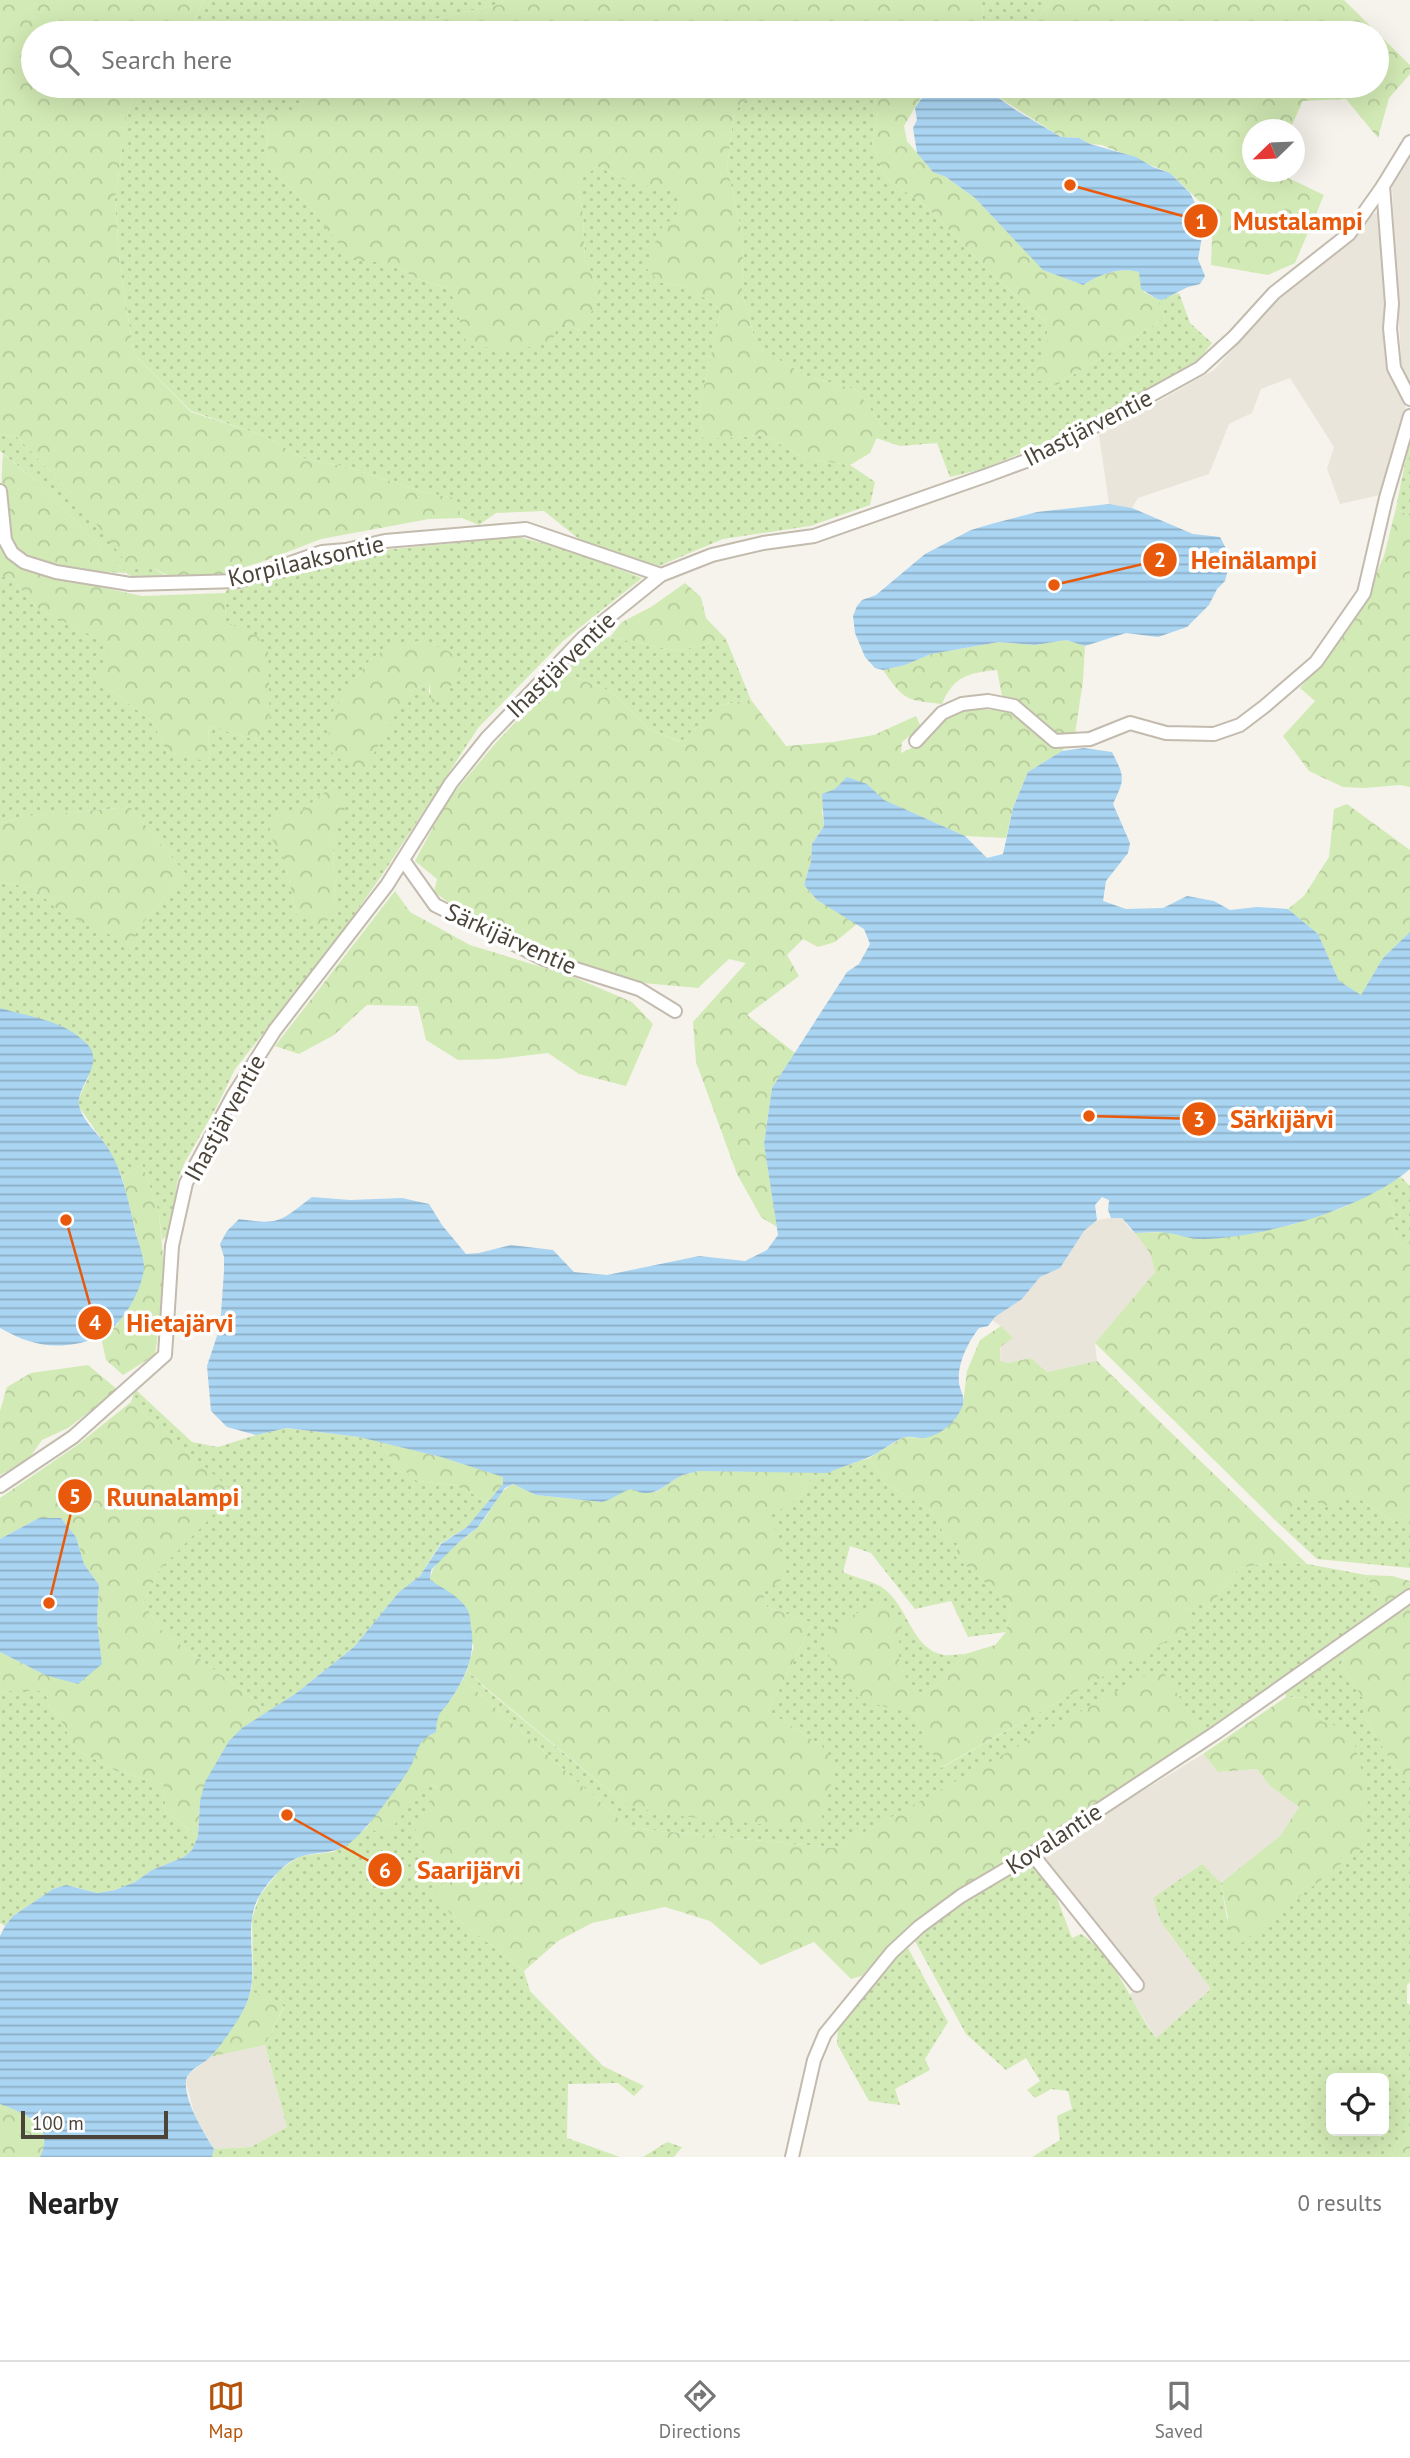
<!DOCTYPE html>
<meta charset="utf-8">
<style>
body{margin:0;font-family:"PT Sans",sans-serif;background:#f2f2f2;color:#222}
.controls{position:absolute;right:21px;bottom:21px;display:grid;overflow:hidden;border-radius:10px;box-shadow:0 7px 28px #0002}
.controls button{width:63px;height:63px;display:grid;place-items:center;padding:0;border:0;border-bottom:2px solid #e0e0e0;background:#fff;color:#222;font:35px sans-serif}
.compass{position:absolute;left:1242px;top:119px;width:63px;height:63px;border-radius:50%;background:#fff;box-shadow:0 7px 28px #0002;rotate:247deg}
.scale{position:absolute;left:21px;bottom:18px;width:147px;box-sizing:border-box;padding-left:7px;border:4px solid #4b4439;border-top:0;font-size:19px;line-height:24px;white-space:nowrap;color:#4b4439;-webkit-text-stroke:5px #fff;paint-order:stroke}
.list{margin:0;padding:0;list-style:none}
h2{display:flex;justify-content:space-between;align-items:center;height:91px;margin:0;padding:0 28px;font-size:30px}
h2 small{font-size:23px;font-weight:400;color:#767676}
.icon{flex:none;width:38px;height:38px;fill:none;stroke:currentColor;stroke-width:2;stroke-linecap:round;stroke-linejoin:round}
.map{position:relative;flex:none;width:1410px;height:2157px;overflow:hidden}
.search{position:absolute;background:#fff;box-shadow:0 7px 28px #0002;left:21px;right:21px;top:21px;height:77px;display:flex;align-items:center;gap:18px;box-sizing:border-box;padding:0 24px;border-radius:38px;color:#767676;font-size:26px}
.sheet{height:203px;background:#fff}
nav{display:flex;justify-content:space-around;align-items:center;box-sizing:border-box;height:98px;border-top:2px solid #e0e0e0;background:#fff;font-size:19px;color:#767676}
nav a{display:grid;justify-items:center;gap:4px}
nav .on{color:#b45309}
.map>svg:first-child{display:block}
</style>
<div class="map">
<svg width="1410" height="2157" viewBox="0 0 1410 2157">
<defs>
<pattern id="grass-dots" width="8" height="8" patternUnits="userSpaceOnUse" patternTransform="scale(1.75)"><rect width="8" height="8" fill="#d2eab5"/><path d="M2 2h.1M6 6h.1" fill="none" stroke="#b6ca9c" stroke-width="1.8" stroke-linecap="round"/></pattern>
<pattern id="forest-crowns" width="20" height="18" patternUnits="userSpaceOnUse" patternTransform="scale(1.75)"><rect width="20" height="18" fill="#d2eab5"/><path d="M2 6a3 3 0 1 1 6 0M12 15a3 3 0 1 1 6 0" fill="none" stroke="#b6ca9c"/></pattern>
<pattern id="water-rules" width="6" height="5" patternUnits="userSpaceOnUse" patternTransform="scale(1.75)"><rect width="6" height="5" fill="#a9d4f2"/><path d="M0 2.5h6" fill="none" stroke="#8caec5"/></pattern>
</defs>
<rect width="100%" height="100%" fill="#f6f3ec"/>
<g fill="#eae5da">
<polygon points="1410,151 1410,382 1407,385 1401,360 1392,185 1397,170"/>
<polygon points="1379,212 1386,294 1385,352 1407,411 1395,442 1380,495 1340,504 1327,469 1334,447 1290,378 1261,389 1252,413 1229,424 1209,474 1138,498 1132,508 1109,504 1099,435 1214,370 1280,296 1346,244 1373,214"/>
<polygon points="1111,1218 1122,1218 1128,1227 1135,1233 1150,1253 1155,1272 1095,1343 1097,1361 1047,1372 1031,1358 1008,1363 1000,1361 1001,1326 992,1320 995,1317 1022,1299 1040,1277 1060,1268 1084,1231 1097,1220"/>
<polygon points="1203,1754 1218,1772 1257,1769 1270,1786 1299,1807 1280,1836 1221,1883 1201,1864 1161,1922 1211,1989 1156,2038 1129,1995 1143,1984 1041,1855 1069,1836"/>
<polygon points="265,2045 287,2127 251,2147 214,2149 195,2117 186,2082 189,2074 210,2057"/>
</g>
<g fill="url(#grass-dots)" fill-rule="evenodd">
<polygon points="204,0 503,0 501,4 390,29 359,33 184,33 189,31"/>
<polygon points="982,0 1052,0 1025,33 983,33"/>
<polygon points="137,86 309,86 299,114 266,109 269,169 307,203 351,259 387,263 421,280 580,330 602,293 585,260 583,215 578,182 597,166 623,179 683,186 678,213 661,229 659,282 691,288 721,310 699,408 703,438 737,438 762,434 806,459 850,465 875,482 870,505 810,526 723,539 659,566 584,543 544,511 496,513 479,525 462,518 454,498 427,493 347,467 302,458 265,436 191,411 134,354 120,268 115,200 126,119"/>
<polygon points="760,86 872,86 878,110 872,145 886,178 927,207 995,277 1048,324 1047,340 1057,385 1165,318 1157,299 1179,293 1190,323 1212,343 1197,362 1048,442 983,469 950,477 937,443 900,446 876,438 882,426 857,390 807,376 757,347 742,292 743,238 727,167 734,112"/>
<polygon points="0,435 17,437 75,497 151,567 165,575 137,579 126,573 39,483 0,451"/>
<polygon points="1410,438 1410,517 1396,508"/>
<path d="M519,537L568,550L642,578L563,641L478,728L382,875L327,953L235,1069L217,1106L185,1162L177,1182L172,1232L162,1240L159,1213L142,1164L122,1177L108,1148L79,1107V1098L89,1076L0,1008V883L33,887L60,912L137,930L185,873L130,807L28,816L0,823V576L13,579L36,607L113,646L106,687L153,722L167,753L210,761L208,726L259,741L256,635L226,623L225,593L230,586L341,554ZM389,646L448,697L429,693V682L408,692L388,725L329,718L368,662ZM335,784L346,802L333,843L335,906L296,914L285,859L300,812Z"/>
<polygon points="610,637 678,651 726,639 751,700 720,705 681,742 649,729 612,692 562,672 598,640"/>
<polygon points="1401,1177 1410,1186 1410,1253 1395,1236 1393,1209 1383,1186"/>
<polygon points="135,1389 192,1442 218,1447 256,1435 287,1428 359,1437 378,1441 393,1461 417,1481 454,1485 490,1502 467,1527 440,1544 420,1576 399,1592 354,1647 295,1694 264,1714 254,1699 163,1632 143,1603 159,1570 234,1493 131,1402"/>
<path d="M869,1458L886,1484L933,1512L946,1538L958,1543L956,1557L1011,1605L1006,1632L968,1637L951,1601L915,1609L871,1553L850,1546L843,1572C854,1577 877,1583 883,1588C909,1607 911,1648 943,1655C949,1656 958,1654 965,1654L939,1684L920,1693C896,1672 896,1656 901,1626L880,1601L890,1707L913,1714L941,1768L1194,1625L1186,1610L1192,1601L1209,1608L1239,1568L1275,1562L1307,1564L1366,1575L1382,1608L1203,1734L1160,1668L836,1848L629,1828L463,1679L467,1670L486,1689L624,1803L822,1746L768,1711L813,1623L767,1607L763,1592L787,1576L770,1515L801,1497L814,1472C833,1473 850,1463 869,1458Z"/>
<polygon points="1349,1492 1394,1522 1410,1514 1410,1568 1317,1559 1276,1521 1303,1494"/>
<path d="M1348,1647L1341,1664L1367,1705V1721L1403,1781H1410V1982L1407,1985V2003L1410,2005V2131L1397,2141L1392,2157H1032L1060,2140L1057,2116L1072,2109L1068,2091L1051,2089L1035,2098L1027,2090L1040,2081L1026,2058L1006,2070L966,2034L915,1941L918,1932L1031,1858L1057,1898L1072,1938L1081,1934C1117,1957 1131,2005 1156,2038L1211,1989L1161,1922L1153,1898L1202,1864L1221,1883L1227,1919L1366,1844L1323,1722L1306,1698L1286,1697L1285,1690ZM1331,2078H1384V2131H1331Z"/>
<polygon points="9,1691 45,1691 49,1706 64,1725 74,1748 116,1771 163,1784 166,1812 198,1836 192,1850 184,1857 152,1870 135,1882 115,1890 97,1893 66,1885 53,1889 13,1916 5,1926 0,1923 0,1694"/>
<polygon points="425,1782 438,1788 414,1834 443,1883 452,1915 524,1971 530,1991 603,2066 644,2086 634,2096 618,2083 568,2084 567,2138 620,2157 212,2157 214,2149 251,2147 287,2127 265,2045 284,2007 251,1991 253,1974 252,1918 260,1895 280,1870 294,1860 301,1856 333,1852 349,1843 366,1828 387,1834"/>
<polygon points="908,1948 948,2022 925,2059 930,2070 895,2089 900,2105 869,2101 837,2044 838,2027 896,1958"/>
<polygon points="667,2142 682,2147 674,2157 643,2157"/>
</g>
<g fill="url(#forest-crowns)">
<polygon points="0,0 204,0 189,31 184,33 33,33 33,86 137,86 126,119 115,200 120,268 134,354 191,412 265,436 302,458 347,467 427,493 455,498 462,518 429,519 321,539 267,560 220,575 169,576 151,567 129,566 75,497 17,437 0,435"/>
<polygon points="503,0 982,0 983,33 359,33 390,29 501,4"/>
<polygon points="1052,0 1344,0 1410,65 1410,74 1389,98 1378,138 1346,99 1303,101 1290,129 1252,130 1252,172 1281,172 1284,176 1324,195 1295,263 1268,275 1211,265 1213,214 1170,173 1102,145 1090,144 1079,138 1061,137 989,91 973,86 1377,86 1377,33 1025,33"/>
<polygon points="309,86 760,86 734,112 727,167 743,238 742,292 757,347 807,376 857,390 882,426 870,453 850,465 806,459 762,434 737,438 703,439 699,408 721,310 691,288 659,282 645,267 661,229 678,213 682,187 664,192 623,179 597,166 578,182 583,215 585,260 602,293 581,330 559,324 552,341 514,351 467,345 450,289 421,280 387,263 351,260 307,203 269,169 266,108 299,114"/>
<path d="M872,86H940L926,89L904,126L907,141L933,172L946,177L975,198L1044,270L1083,285C1101,274 1119,267 1140,272L1144,292L1157,299L1165,318L1057,385L1034,380L1047,340V323L995,277L927,207L886,178L872,145L878,110Z"/>
<path d="M3,454L39,483L126,573C96,571 23,573 9,540C0,516 1,479 3,454Z"/>
<polygon points="1396,508 1410,517 1410,787 1400,785 1365,788 1343,787 1309,771 1283,736 1315,701 1300,688 1357,617 1384,556"/>
<polygon points="0,529 11,558 48,576 142,596 225,593 226,622 256,635 268,650 270,725 259,741 208,726 210,762 167,753 153,722 106,687 97,672 112,646 36,607 13,579 0,576"/>
<polygon points="685,583 701,597 706,618 726,639 678,651 610,637 622,622 651,607"/>
<path d="M1066,640L1085,646L1083,681L1075,734L1062,751L1028,772L1013,808L1006,838L965,836L883,800L867,784L822,810L824,826L812,844L811,861L804,885L817,900L857,924L835,942L818,947L803,939L787,955L799,976L747,1015L795,1053L772,1088L764,1144L777,1227L761,1217L737,1174L696,1062L693,1022L746,963L729,959L698,988L643,983L578,962L521,940L465,914L434,892L437,879L415,861L447,801L494,745L562,672L612,692L649,729L680,742L720,705L751,700L786,746L833,742L874,735L916,716L921,727L902,742L901,753L920,744L946,715L969,709L995,710L1002,696L997,670C968,673 954,676 942,704C905,700 904,700 883,670L905,665L931,654L999,642L1035,645Z"/>
<path d="M417,641C447,650 454,646 464,678L450,686L448,697L432,703L429,682L408,692L367,766L355,771L330,751L328,718L368,662L389,646Z"/>
<polygon points="335,784 347,802 333,843 335,906 324,926 296,914 285,860 268,833 280,812 300,812"/>
<polygon points="1347,804 1410,850 1410,932 1383,958 1361,996 1339,981 1318,934 1288,909 1304,896 1329,857 1334,809"/>
<polygon points="130,807 185,873 137,930 132,945 60,912 33,887 0,883 0,823 27,816"/>
<polygon points="395,891 410,912 470,945 571,976 632,1002 653,1024 626,1086 579,1074 548,1053 498,1059 458,1060 426,1040 418,1006 367,1005 334,1035 299,1054 275,1046"/>
<polygon points="142,1164 159,1213 165,1279 155,1355 123,1375 106,1360 101,1337 118,1324 144,1264 122,1177"/>
<polygon points="1383,1186 1393,1209 1395,1236 1410,1253 1410,1514 1394,1522 1349,1492 1332,1508 1303,1495 1276,1521 1095,1343 1155,1272 1150,1253 1135,1233 1166,1232 1198,1239 1291,1225 1345,1207"/>
<path d="M1001,1326L1013,1338L1000,1347V1361L1008,1363L1031,1358L1047,1372L1097,1361L1307,1564L1275,1562L1239,1568L1209,1608L1193,1602L1186,1609L1195,1625L940,1768L913,1714L859,1700L834,1665L822,1642L834,1625L880,1601L902,1626C896,1656 896,1672 920,1693L939,1684L965,1654L995,1645L1006,1632L1011,1605L956,1557L958,1544L946,1538L933,1512L886,1484L869,1458L904,1437L923,1438L963,1404L967,1371L980,1340Z"/>
<polygon points="88,1365 118,1390 68,1428 42,1440 27,1461 0,1475 0,1411 7,1387 31,1373"/>
<polygon points="131,1402 235,1493 159,1570 143,1603 163,1632 254,1699 264,1714 242,1728 200,1801 198,1836 166,1812 163,1784 116,1771 74,1748 64,1725 49,1706 45,1691 9,1691 0,1694 0,1652 45,1675 102,1664 97,1620 99,1585 84,1564 76,1537 61,1518 39,1518 0,1539 0,1498 76,1446"/>
<polygon points="378,1441 441,1457 504,1477 503,1484 490,1502 454,1485 417,1481 393,1461"/>
<path d="M699,1471L814,1472L801,1497L771,1515L787,1576L763,1593L767,1607L813,1623L768,1711L822,1746L836,1768L818,1830L659,1814L624,1803L486,1688L467,1670L474,1646L430,1580C433,1557 462,1542 478,1527C491,1514 496,1493 513,1484L536,1495L602,1502C612,1499 615,1495 622,1491C632,1486 646,1491 656,1492L680,1476Z"/>
<polygon points="1366,1575 1392,1576 1410,1581 1410,1590 1382,1608"/>
<polygon points="1410,1606 1410,1781 1403,1781 1367,1721 1367,1705 1341,1664 1348,1647"/>
<polygon points="1160,1667 1203,1734 920,1919 861,1976 851,1979 814,1942 761,1965 710,1921 665,1907 592,1923 558,1941 524,1971 452,1915 434,1897 442,1883 414,1834 437,1787 425,1783 387,1835 366,1828 412,1764 416,1749 425,1737 436,1732 437,1715 450,1701 463,1679 629,1828 836,1848"/>
<polygon points="1286,1697 1306,1698 1323,1722 1351,1730 1368,1795 1366,1844 1234,1949 1221,1883 1280,1836 1299,1807 1270,1786 1257,1769 1218,1772 1203,1754"/>
<polygon points="251,1991 284,2006 265,2045 210,2057 245,2008"/>
<path d="M0,2104C24,2113 56,2125 40,2157H0Z"/>
<polygon points="1410,2131 1410,2157 1392,2157 1397,2141"/>
</g>
<g fill="url(#water-rules)">
<path d="M946,86H973L989,91L1014,109L1061,137L1079,138L1090,144L1136,157L1153,167L1170,173L1190,193L1195,203L1197,220L1202,237L1198,259L1205,276L1200,284L1188,287L1162,300L1157,299L1141,289L1139,272C1119,267 1101,274 1083,285L1043,270L975,198L946,177L933,172L917,153L913,128L917,120L915,108L921,99Z"/>
<polygon points="1109,504 1132,508 1193,534 1220,537 1231,558 1225,581 1217,589 1209,605 1187,627 1158,637 1126,633 1085,646 1066,640 1035,645 999,642 931,654 905,665 883,670 875,668 865,657 855,633 853,616 857,606 862,600 876,595 925,554 971,530 991,524 1037,512"/>
<path d="M1084,748L1112,752C1125,778 1125,778 1113,804L1130,843L1128,853L1106,881L1103,901L1126,909L1163,908L1187,896L1214,901L1230,910L1257,907L1288,909L1318,934L1339,981L1361,995L1383,958L1410,932V1169C1364,1209 1260,1239 1199,1239C1189,1239 1178,1234 1167,1233C1157,1231 1146,1233 1135,1233L1122,1218H1111L1108,1210L1109,1200L1102,1197L1095,1205L1097,1220L1084,1231L1060,1268L1040,1277L1022,1299L995,1317L988,1326L979,1328C968,1342 957,1364 959,1383C960,1391 965,1396 963,1404C958,1421 940,1436 924,1438C917,1438 909,1435 902,1438C891,1443 881,1452 869,1457C856,1463 842,1466 828,1473L699,1471C691,1473 683,1474 677,1478C659,1489 653,1499 631,1489C620,1492 614,1499 602,1502L536,1495L513,1484L505,1488L478,1527L458,1543L431,1570L430,1580C442,1588 457,1595 465,1606C470,1612 470,1620 471,1627C476,1655 466,1676 451,1699C440,1716 438,1709 436,1732C433,1734 429,1735 427,1737C418,1743 416,1755 412,1764C403,1781 365,1832 350,1843C334,1855 317,1851 299,1857C284,1863 270,1880 261,1893C239,1927 263,1971 245,2007C238,2021 220,2048 208,2059C201,2065 187,2071 186,2081C184,2101 204,2133 214,2149L212,2157H40C56,2125 24,2113 0,2104V1936L5,1926L13,1916L53,1889L66,1885L97,1893L115,1890L135,1882L152,1870L184,1857L192,1850L198,1836L200,1801L205,1782L229,1741L242,1728L295,1694L354,1647L399,1592L420,1576L441,1544L467,1527L503,1484V1477L441,1457L359,1437L287,1428L256,1435L227,1427L211,1411L207,1366L220,1327L224,1271V1257L220,1244L227,1231L239,1219C281,1225 279,1222 312,1197L350,1200L402,1198L429,1204L442,1225L466,1254L479,1253L511,1245L553,1250L574,1272L607,1275L699,1256L745,1261L767,1250L778,1235L764,1144L772,1088L847,972L859,964L870,944L864,929L817,900L804,885L811,861L812,844L824,826L822,794L835,789L847,777L867,784L884,800L965,836L987,858L1003,854L1013,808L1028,772L1062,751Z"/>
<path d="M0,1008C31,1018 63,1019 87,1044C107,1065 72,1089 80,1109C85,1124 100,1135 108,1148C124,1174 129,1205 136,1234C139,1244 143,1255 144,1265C144,1289 120,1330 97,1338C60,1351 33,1347 0,1328Z"/>
<polygon points="39,1518 61,1518 76,1537 84,1564 99,1585 97,1620 102,1664 78,1684 45,1675 0,1652 0,1539"/>
</g>
<g fill="none" stroke-linecap="round" stroke-linejoin="round">
<defs>
<g id="minor">
<polyline points="1383,186 1392,304 1390,328 1394,368 1410,399"/>
<polyline points="0,491 5,540 12,553 24,562 56,572 130,584 239,581 322,552 346,550 385,541 526,529 661,575"/>
<polyline points="916,741 942,713 962,704 988,701 1014,706 1055,741 1090,739 1130,723 1166,733 1214,734 1240,725 1265,706 1316,662 1364,593 1386,498 1410,416"/>
<polyline points="403,860 435,905 544,959 639,989 675,1011"/>
<polyline points="0,1486 73,1437 165,1355 172,1246 186,1183 233,1096 275,1030 387,885 451,783 487,738 583,638 661,575 712,555 763,543 814,536 988,475 1034,458 1077,436 1200,368 1234,337 1274,293 1349,234 1383,186 1410,142"/>
<polyline points="1032,1854 1137,1985"/>
<polyline points="792,2157 814,2060 825,2034 892,1952 919,1927 961,1896 1032,1854 1217,1732 1410,1596"/>
</g>
</defs>
<use href="#minor" stroke="#c2bbae" stroke-width="16"/>
<use href="#minor" stroke="#fff" stroke-width="12"/>
</g>
<g text-anchor="middle" stroke-width="7" stroke-linejoin="round" paint-order="stroke">
<g font-size="24" fill="#4b4439" stroke="#fff">
<text transform="translate(1088 428) rotate(-27)" y="8">Ihastjärventie</text>
<text transform="translate(306 561) rotate(-13)" y="8">Korpilaaksontie</text>
<text transform="translate(561 665) rotate(-44)" y="8">Ihastjärventie</text>
<text transform="translate(511 939) rotate(24)" y="8">Särkijärventie</text>
<text transform="translate(225 1118) rotate(-61)" y="8">Ihastjärventie</text>
<text transform="translate(1054 1839) rotate(-33)" y="8">Kovalantie</text>
</g>
</g>
<path fill="none" stroke="#e8590c" stroke-width="2.5" d="M1070 185L1201 221M1054 585L1160 560M1089 1116L1199 1119M66 1220L95 1323M49 1603L75 1496M287 1815L385 1870"/>
<g fill="#e8590c" stroke="#fff" stroke-width="2.5">
<circle cx="1070" cy="185" r="7"/>
<circle cx="1054" cy="585" r="7"/>
<circle cx="1089" cy="1116" r="7"/>
<circle cx="66" cy="1220" r="7"/>
<circle cx="49" cy="1603" r="7"/>
<circle cx="287" cy="1815" r="7"/>
<circle cx="1201" cy="221" r="18"/>
<circle cx="1160" cy="560" r="18"/>
<circle cx="1199" cy="1119" r="18"/>
<circle cx="95" cy="1323" r="18"/>
<circle cx="75" cy="1496" r="18"/>
<circle cx="385" cy="1870" r="18"/>
</g>
<g font-size="21" text-anchor="middle" font-weight="bold" fill="#fff">
<text x="1201" y="229">1</text>
<text x="1160" y="567">2</text>
<text x="1199" y="1127">3</text>
<text x="95" y="1330">4</text>
<text x="75" y="1504">5</text>
<text x="385" y="1878">6</text>
</g>
<g font-size="26" text-anchor="middle" font-weight="bold" fill="#e8590c" stroke="#fff" stroke-width="7" stroke-linejoin="round" paint-order="stroke">
<text x="1298" y="230">Mustalampi</text>
<text x="1254" y="569">Heinälampi</text>
<text x="1282" y="1128">Särkijärvi</text>
<text x="180" y="1332">Hietajärvi</text>
<text x="173" y="1506">Ruunalampi</text>
<text x="469" y="1879">Saarijärvi</text>
</g>
</svg>
<div class="controls">
<button><svg class="icon" aria-label="locate" viewBox="0 0 24 24"><circle cx="12" cy="12" r="6"/><path d="M12 2v4M12 18v4M2 12h4M18 12h4"/></svg></button>
</div>
<svg class="compass" viewBox="-18 -18 36 36"><path d="M0-13l5 13h-10z" fill="#e53935"/><path d="M0 13l5-13h-10z" fill="#767676"/></svg>
<div class="scale">100 m</div>
<div class="search"><svg class="icon" aria-label="search" viewBox="0 0 24 24"><circle cx="10" cy="10" r="6"/><path d="M15 15l6 6"/></svg>Search here</div>
</div>
<section class="sheet">
<h2>Nearby<small>0 results</small></h2>
<ul class="list">
</ul>
</section>
<nav>
<a class="on"><svg class="icon" aria-label="map" viewBox="0 0 24 24"><path d="M3 6l6-2 6 2 6-2v14l-6 2-6-2-6 2zM9 4v14M15 6v14"/></svg>Map</a>
<a><svg class="icon" aria-label="directions" viewBox="0 0 24 24"><path d="M12 3l9 9-9 9-9-9zM9 14v-3h6M13 9l2 2-2 2"/></svg>Directions</a>
<a><svg class="icon" aria-label="saved" viewBox="0 0 24 24"><path d="M7 4h10v16l-5-4-5 4z"/></svg>Saved</a>
</nav>
